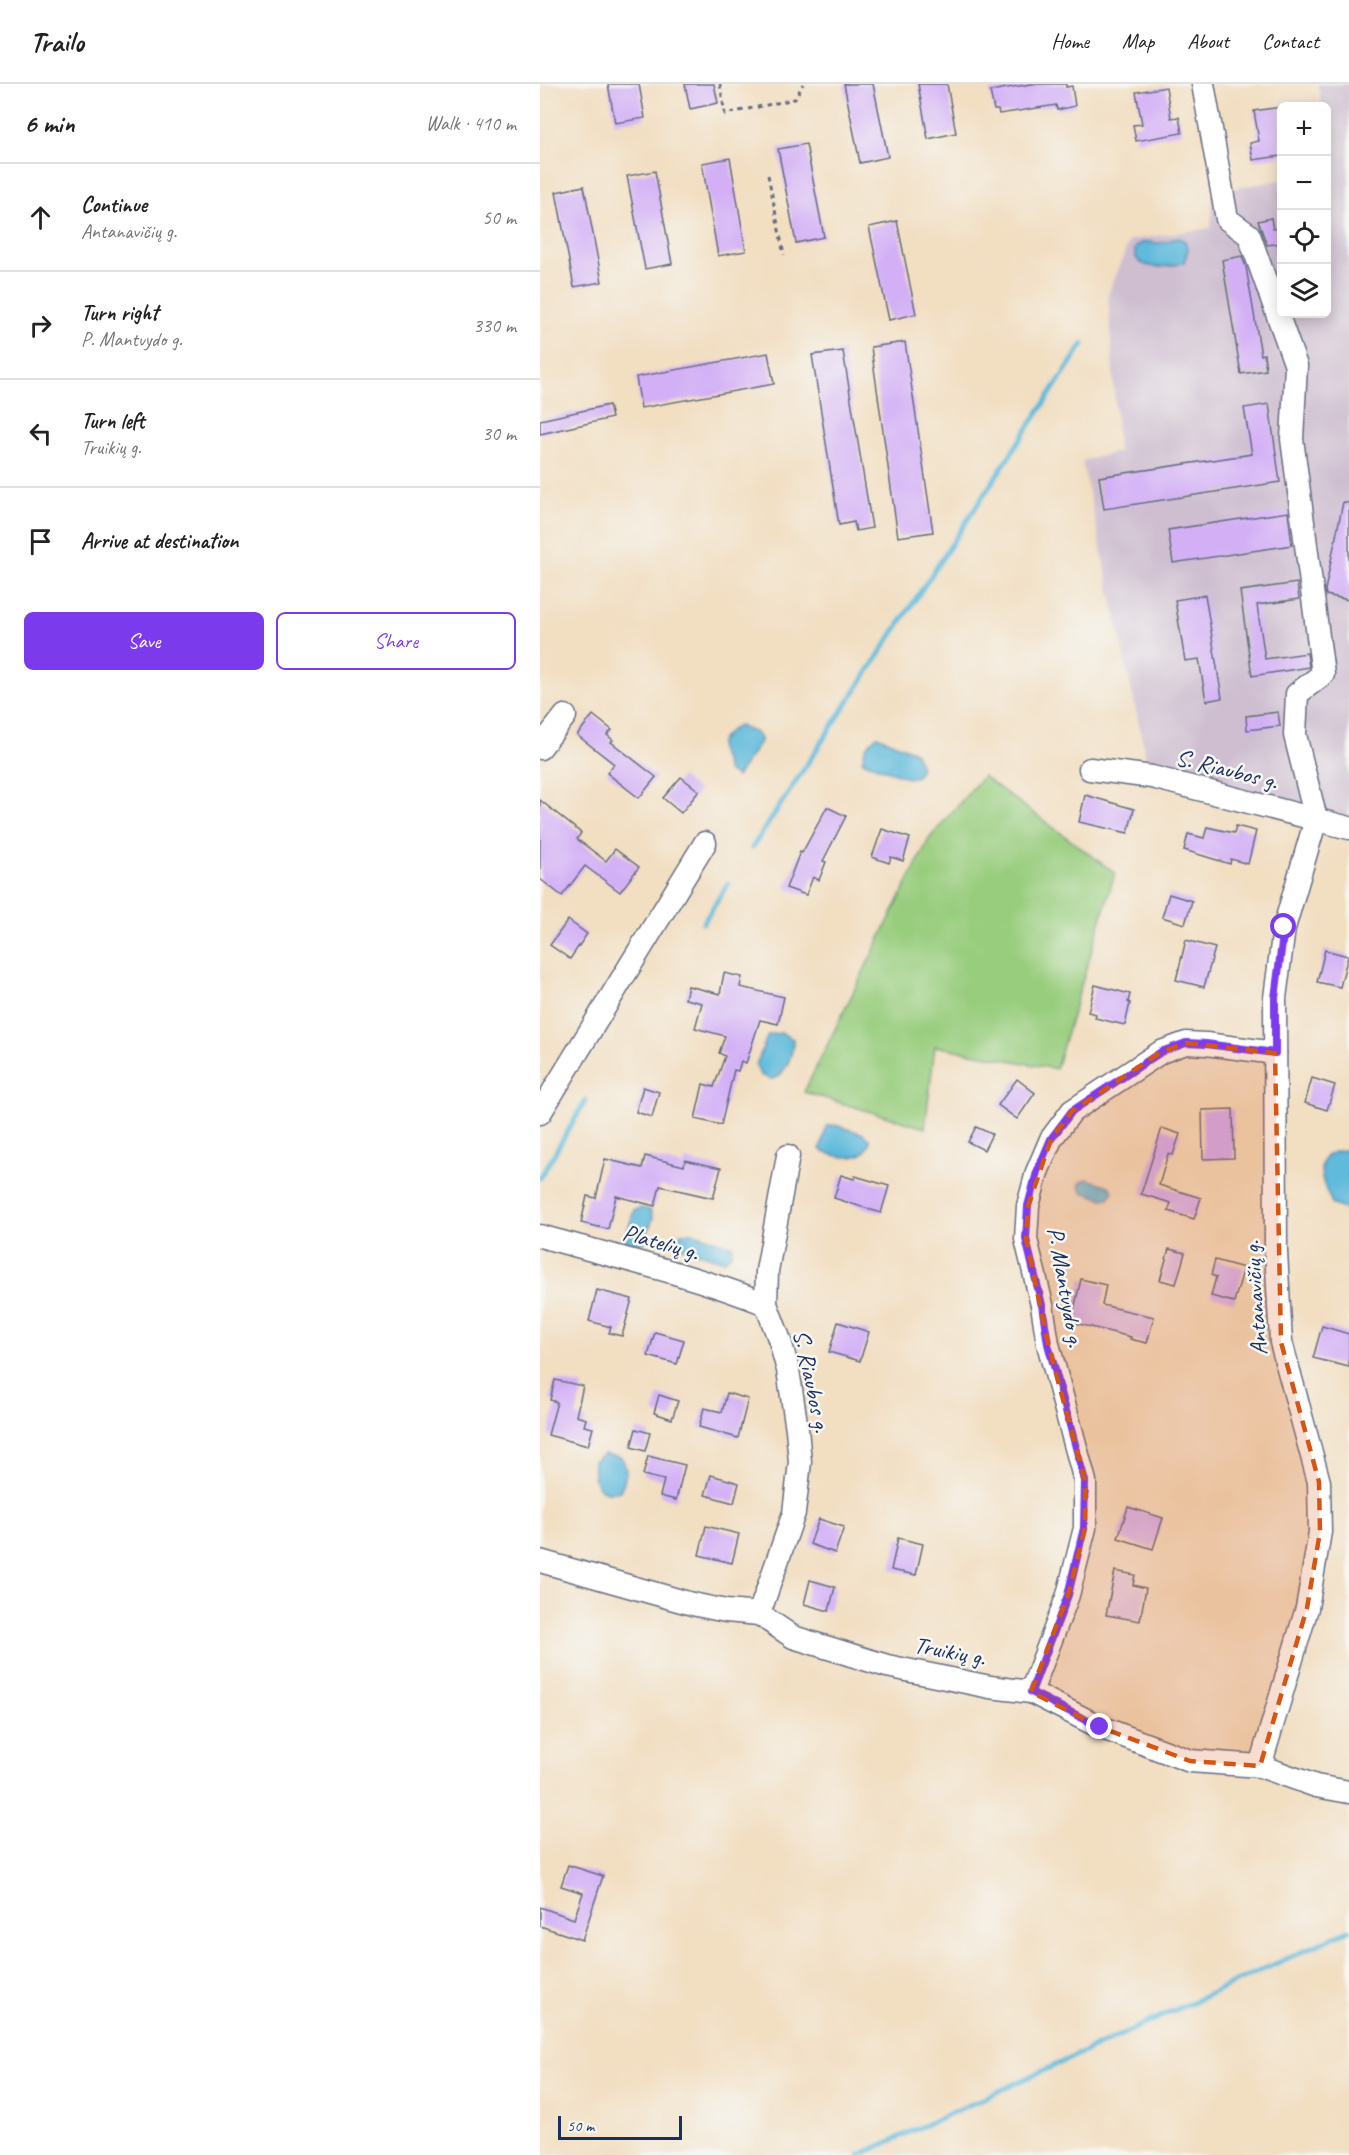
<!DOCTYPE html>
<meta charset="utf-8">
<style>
body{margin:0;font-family:Caveat,sans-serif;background:#f6f6f6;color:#222}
.controls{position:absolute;right:18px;top:18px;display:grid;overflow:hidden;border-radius:9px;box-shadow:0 3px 15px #0003}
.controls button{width:54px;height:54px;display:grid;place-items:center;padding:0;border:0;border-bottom:2px solid #e0e0e0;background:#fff;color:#222;font:30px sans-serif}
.scale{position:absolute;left:18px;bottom:15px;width:124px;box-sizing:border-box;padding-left:6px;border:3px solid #1b2f5e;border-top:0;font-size:16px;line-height:21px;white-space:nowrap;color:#1b2f5e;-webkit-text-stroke:4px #f6f6f2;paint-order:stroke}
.stop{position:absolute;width:18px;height:18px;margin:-14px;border:4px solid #7c3aed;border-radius:50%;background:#fff}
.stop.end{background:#7c3aed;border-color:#fff;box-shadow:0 2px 6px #0008}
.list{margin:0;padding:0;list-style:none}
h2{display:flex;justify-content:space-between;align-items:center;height:78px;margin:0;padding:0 24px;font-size:26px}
h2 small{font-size:20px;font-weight:400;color:#767676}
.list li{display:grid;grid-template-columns:39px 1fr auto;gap:18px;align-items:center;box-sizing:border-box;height:108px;padding:0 24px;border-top:2px solid #e0e0e0}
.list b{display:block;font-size:22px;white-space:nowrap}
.list p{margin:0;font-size:20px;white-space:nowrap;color:#767676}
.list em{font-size:20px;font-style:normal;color:#767676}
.actions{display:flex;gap:12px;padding:18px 24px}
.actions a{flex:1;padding:14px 0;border:2px solid #7c3aed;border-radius:9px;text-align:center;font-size:21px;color:#7c3aed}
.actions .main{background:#7c3aed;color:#fff}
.icon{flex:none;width:33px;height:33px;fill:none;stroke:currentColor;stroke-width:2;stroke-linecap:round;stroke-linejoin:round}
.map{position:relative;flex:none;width:809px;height:2071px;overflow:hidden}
header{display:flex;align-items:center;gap:36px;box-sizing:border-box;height:84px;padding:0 30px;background:#fff;border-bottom:2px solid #e0e0e0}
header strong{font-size:28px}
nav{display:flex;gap:33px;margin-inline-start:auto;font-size:21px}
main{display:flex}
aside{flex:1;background:#fff}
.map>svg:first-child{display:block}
</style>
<header>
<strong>Trailo</strong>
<nav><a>Home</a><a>Map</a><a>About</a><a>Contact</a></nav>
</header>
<main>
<aside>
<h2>6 min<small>Walk · 410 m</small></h2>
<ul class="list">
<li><svg class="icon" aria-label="ahead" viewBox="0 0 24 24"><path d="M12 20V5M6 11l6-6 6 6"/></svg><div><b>Continue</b><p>Antanavičių g.</p></div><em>50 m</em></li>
<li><svg class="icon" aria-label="right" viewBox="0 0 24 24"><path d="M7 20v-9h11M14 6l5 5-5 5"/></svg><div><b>Turn right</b><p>P. Mantvydo g.</p></div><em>330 m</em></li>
<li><svg class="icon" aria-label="left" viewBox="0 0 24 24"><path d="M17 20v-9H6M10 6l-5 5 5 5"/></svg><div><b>Turn left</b><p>Truikių g.</p></div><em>30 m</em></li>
<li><svg class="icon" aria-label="arrive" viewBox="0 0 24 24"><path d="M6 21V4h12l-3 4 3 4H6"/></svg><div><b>Arrive at destination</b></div></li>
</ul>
<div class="actions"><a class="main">Save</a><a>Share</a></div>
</aside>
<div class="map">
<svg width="809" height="2071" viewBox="0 0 809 2071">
<rect width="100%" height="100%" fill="#f6f6f2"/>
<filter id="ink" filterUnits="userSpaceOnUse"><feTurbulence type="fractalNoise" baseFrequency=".0167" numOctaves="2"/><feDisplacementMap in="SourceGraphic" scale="12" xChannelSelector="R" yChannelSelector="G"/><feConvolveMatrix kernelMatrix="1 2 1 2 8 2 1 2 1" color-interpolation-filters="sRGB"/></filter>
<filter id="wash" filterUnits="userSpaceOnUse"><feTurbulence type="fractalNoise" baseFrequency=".008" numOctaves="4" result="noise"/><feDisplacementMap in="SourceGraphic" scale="24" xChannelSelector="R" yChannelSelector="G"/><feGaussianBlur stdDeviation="1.35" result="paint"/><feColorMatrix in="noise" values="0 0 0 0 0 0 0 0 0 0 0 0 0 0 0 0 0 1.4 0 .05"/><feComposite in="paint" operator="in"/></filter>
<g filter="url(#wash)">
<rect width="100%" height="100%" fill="#f2dec1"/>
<polygon fill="#cebed0" points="778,0 809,0 809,735 609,687 542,377 578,368 568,210 590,156 671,144 673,108 741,96 742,230 786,230 786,88 791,86 787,54 786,22 782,22"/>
<polygon fill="#99cd7e" stroke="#5a7e6e" stroke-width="1.5" points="443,692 575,789 516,985 395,962 385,1044 264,1008 389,755"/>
<g fill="#5ebadc" stroke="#3c749d" stroke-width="1.5">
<path d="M638,154L645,157L648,165L644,178C632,184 595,188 595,167C595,163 597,161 600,160C607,156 613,159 619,159C625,159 632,155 638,154Z"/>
<path d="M199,642L216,649L221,656L197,693L186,686C186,674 183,677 180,668C176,657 190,645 199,642Z"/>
<polygon points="337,652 375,668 381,683 377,692 368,694 322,677 326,663"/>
<path d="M241,949L253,955C253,969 248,983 238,993L231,995L220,991L216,981L228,951Z"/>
<path d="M295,1041L323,1050L330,1056C326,1079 300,1074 284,1068L280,1065L287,1042Z"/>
<path d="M809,1066V1127L793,1121C780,1096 769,1066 809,1066Z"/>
<polygon points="547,1095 569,1102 573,1107 569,1114 563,1115 542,1108 539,1103 541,1098"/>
<polygon points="102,1124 110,1126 113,1134 105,1157 98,1162 88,1159 85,1155 94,1126"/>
<polygon points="141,1149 155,1149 192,1162 192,1169 184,1177 140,1163 137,1155"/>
<path d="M64,1370L81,1373C89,1385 86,1395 80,1407C57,1413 52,1397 54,1377Z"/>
</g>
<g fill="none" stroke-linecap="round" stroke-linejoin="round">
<g stroke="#5ebadc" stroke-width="5">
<polyline points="212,764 543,260"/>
<polyline points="163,839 188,800"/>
<polyline points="0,1094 46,1016"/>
<polyline points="320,2071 809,1846"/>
</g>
</g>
<g id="blocks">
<g fill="#d3b0f6">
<polygon points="68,0 99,0 105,34 75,39"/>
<polygon points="145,0 174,0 178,19 150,25"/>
<polygon points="304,0 333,0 348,73 320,79"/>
<polygon points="378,0 407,0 416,49 388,55"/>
<polygon points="491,0 526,0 526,3 532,2 535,22 517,26 516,21 459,30 458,26 454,26 450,7"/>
<polygon points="626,3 631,34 639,33 642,49 596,57 593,41 602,40 596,8"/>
<polygon points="741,23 741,72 713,76 710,59 719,57 714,27"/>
<polygon points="266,60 284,153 256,159 238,65"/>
<polygon points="190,74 206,167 178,172 162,79"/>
<polygon points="115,87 132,180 105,185 87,92"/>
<polygon points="44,102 62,198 34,203 16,108"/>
<polygon points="731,134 733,145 741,144 741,159 727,161 718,137"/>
<polygon points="357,137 376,230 349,236 329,143"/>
<polygon points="702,172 706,183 721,271 724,270 726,286 701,290 682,176"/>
<polygon points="365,258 393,448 358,453 331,263"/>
<polygon points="303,267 332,444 316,447 314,438 299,441 272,271"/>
<polygon points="228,269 234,300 101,324 96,293"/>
<polygon points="729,320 740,398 564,425 559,393 712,370 704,324"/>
<polygon points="69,321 72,334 0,350 0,336"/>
<polygon points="803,418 809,419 809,516 786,511 785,506"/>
<polygon points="748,428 752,461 633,479 628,446"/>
<polygon points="757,499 759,515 717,521 725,575 767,569 769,583 712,592 700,507"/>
<polygon points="665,511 682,614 666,617 659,575 645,577 635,516"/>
<polygon points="738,628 740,642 707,646 706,632"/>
<polygon points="53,631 72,646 67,651 73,656 71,658 116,693 99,714 67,689 74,680 37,651"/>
<polygon points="141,693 159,707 141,729 123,714"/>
<polygon points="545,711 594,725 588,749 539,738"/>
<polygon points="0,716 41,749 37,755 66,777 75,765 99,783 80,808 45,782 22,812 0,795"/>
<polygon points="287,723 306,732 283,777 286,778 279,796 273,793 266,811 246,804 260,768 262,769"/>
<polygon points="696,742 716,747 708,780 691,775 690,780 644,766 648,750 664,754 667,743 694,749"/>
<polygon points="342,745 370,754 363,777 351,773 349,779 332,773"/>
<polygon points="629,810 652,817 645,840 622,833"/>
<polygon points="28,836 47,850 30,875 10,861"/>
<polygon points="646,856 675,864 664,903 636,896"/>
<polygon points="785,866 808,872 800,903 777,898"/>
<polygon points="184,889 202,893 200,903 244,913 238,940 220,936 206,979 201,977 198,987 194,986 181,1041 155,1035 163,1000 174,1003 185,972 179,969 185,952 155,944 162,919 145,915 148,902 180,910"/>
<polygon points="555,901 590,910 588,918 590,919 585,941 555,934 556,930 548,928"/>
<polygon points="772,994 795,1001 787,1026 765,1019"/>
<polygon points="477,995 495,1009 477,1035 458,1021"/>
<polygon points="103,1003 119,1008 112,1033 96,1028"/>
<polygon points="693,1025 694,1074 663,1075 662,1026"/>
<polygon points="436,1043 452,1050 444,1066 428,1058"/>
<polygon points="622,1044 640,1050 633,1071 628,1070 619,1101 661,1114 654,1135 628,1127 631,1119 601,1110"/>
<polygon points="105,1072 144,1082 145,1076 181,1084 173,1114 120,1102 115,1122 76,1112 68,1145 41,1139 47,1112 56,1114 65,1075 102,1084"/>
<polygon points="301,1091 314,1095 315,1092 349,1102 341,1129 294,1114"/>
<polygon points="629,1165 645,1169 636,1200 620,1196"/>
<polygon points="675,1176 704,1184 694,1218 671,1212 676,1193 671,1191"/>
<polygon points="541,1195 566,1201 562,1221 614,1233 607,1259 590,1255 591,1253 531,1238"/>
<polygon points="57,1206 92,1215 82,1252 69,1249 71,1243 49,1237"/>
<polygon points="298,1238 329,1248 320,1277 289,1268"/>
<polygon points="782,1242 809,1250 809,1283 773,1274"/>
<polygon points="115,1248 144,1256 137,1280 108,1272"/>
<polygon points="15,1296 43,1302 36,1332 46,1335 44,1342 53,1344 48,1362 8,1351 17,1318 10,1316"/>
<polygon points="187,1309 208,1315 198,1354 159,1343 164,1324 182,1328"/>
<polygon points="119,1311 138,1317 132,1335 114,1329"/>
<polygon points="96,1345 110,1349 105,1367 91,1363"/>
<polygon points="108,1372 145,1381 136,1416 120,1412 124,1396 103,1391"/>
<polygon points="171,1391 199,1399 194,1419 165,1411"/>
<polygon points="588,1423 623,1434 613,1465 578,1454"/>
<polygon points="279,1435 304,1443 295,1469 270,1460"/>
<polygon points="166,1442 199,1450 192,1479 159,1471"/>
<polygon points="358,1454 383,1460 376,1491 351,1486"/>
<polygon points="575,1487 595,1491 593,1501 606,1504 600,1537 566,1531"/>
<polygon points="270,1496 295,1503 289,1527 264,1520"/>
<polygon points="28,1781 63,1792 42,1856 0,1842 0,1823 34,1835 43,1809 21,1802"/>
</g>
</g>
</g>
<g filter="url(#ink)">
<use href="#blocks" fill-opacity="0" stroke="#666c81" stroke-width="1.5"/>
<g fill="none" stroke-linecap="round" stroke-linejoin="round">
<defs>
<g id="minor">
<polyline points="663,0 687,135 709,151 756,282 752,355 783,590 757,610 755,651 776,735 744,844 735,914 736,1167 741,1258 779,1398 780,1448 767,1524 720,1682"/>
<polyline points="0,664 25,632"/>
<polyline points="550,685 612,693 809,744"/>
<polyline points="0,1029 165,759"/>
<path d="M0,1152C76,1173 153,1191 226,1220"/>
<polyline points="0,1477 152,1520 186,1527 219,1530 253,1553 347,1582 450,1603 491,1608 560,1643 650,1677 720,1682 776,1702 809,1708"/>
<polyline points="219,1530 254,1429 260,1378 257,1345 248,1286 240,1257 226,1220 227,1187 248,1072"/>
<polyline points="491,1608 528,1511 545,1444 545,1397 508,1260 502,1221 486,1155 488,1122 497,1088 511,1055 532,1027 621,968 646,959 666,960 735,969"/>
</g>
</defs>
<use href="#minor" stroke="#666c81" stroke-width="25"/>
<g stroke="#666c81" stroke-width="3" stroke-dasharray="4.5 4.5" stroke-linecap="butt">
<polyline points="180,0 185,30 255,15 263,0"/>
<polyline points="228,91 244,171"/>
</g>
<use href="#minor" stroke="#fff" stroke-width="22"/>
</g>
</g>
<g fill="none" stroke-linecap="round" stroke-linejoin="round" filter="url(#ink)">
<polyline stroke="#7c3aed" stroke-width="8" points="560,1643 491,1608 528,1511 544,1444 545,1397 508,1260 502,1221 486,1155 488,1122 497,1088 511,1055 532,1027 621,968 646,959 666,960 735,969 735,914 744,843"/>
</g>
<path fill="#d45514" fill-opacity="0.2" stroke="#d45514" stroke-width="4.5" stroke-dasharray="12 8" stroke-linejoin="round" d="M646,959L735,969L741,1258L779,1398L780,1448L767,1524L720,1682L650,1677L560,1643L491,1608L528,1511L545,1444V1397L508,1260L486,1155L488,1122L511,1055L532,1027L621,968Z"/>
<g text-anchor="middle" stroke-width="5" stroke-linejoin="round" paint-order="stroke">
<g font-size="24" fill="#1b2f5e" stroke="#f6f6f2">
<text transform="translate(687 685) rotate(14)" y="8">S. Riaubos g.</text>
<text transform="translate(121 1158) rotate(16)" y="8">Platelių g.</text>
<text transform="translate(526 1203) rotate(80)" y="8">P. Mantvydo g.</text>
<text transform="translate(715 1214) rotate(-94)" y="8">Antanavičių g.</text>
<text transform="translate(272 1297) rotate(78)" y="8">S. Riaubos g.</text>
<text transform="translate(410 1567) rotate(11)" y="8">Truikių g.</text>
</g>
</g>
</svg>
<div class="controls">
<button>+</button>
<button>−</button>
<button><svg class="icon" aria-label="locate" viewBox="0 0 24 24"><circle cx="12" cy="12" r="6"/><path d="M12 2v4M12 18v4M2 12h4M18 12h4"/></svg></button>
<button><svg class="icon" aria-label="layers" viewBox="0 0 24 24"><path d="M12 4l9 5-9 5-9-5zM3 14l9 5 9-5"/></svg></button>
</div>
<div class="scale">50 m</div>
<div class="stop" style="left:744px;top:843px"></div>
<div class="stop end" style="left:560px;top:1643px"></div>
</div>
</main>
